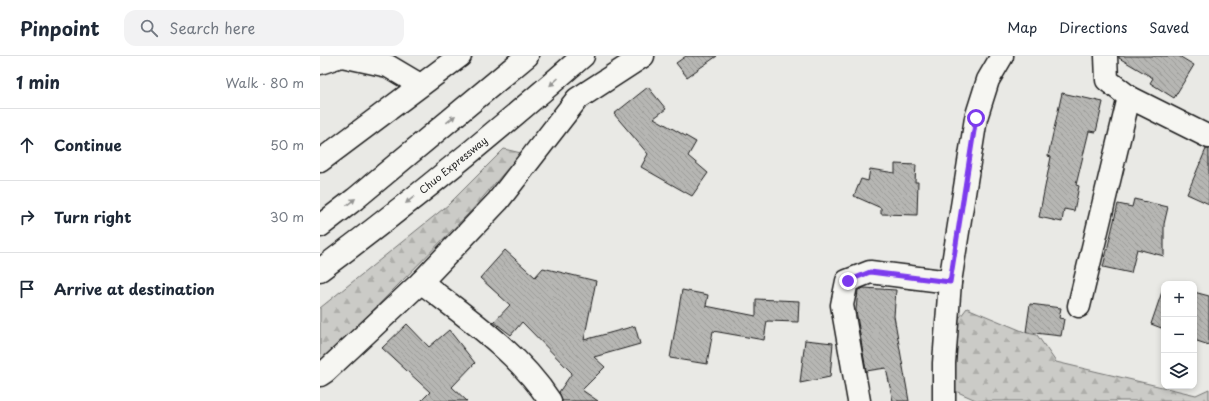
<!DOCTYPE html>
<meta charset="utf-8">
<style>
body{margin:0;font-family:"Playpen Sans",sans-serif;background:#f2f2f3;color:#1f2937}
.controls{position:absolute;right:12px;bottom:12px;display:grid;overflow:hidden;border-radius:8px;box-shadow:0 2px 6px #0003}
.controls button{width:36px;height:36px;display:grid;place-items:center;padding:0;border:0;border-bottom:1px solid #e0e1e3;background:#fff;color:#1f2937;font:20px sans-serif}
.stop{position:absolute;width:12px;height:12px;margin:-9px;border:3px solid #7c3aed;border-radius:50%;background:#fff}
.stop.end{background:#7c3aed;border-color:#fff;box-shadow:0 1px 4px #0008}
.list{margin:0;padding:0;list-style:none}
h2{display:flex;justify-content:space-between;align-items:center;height:52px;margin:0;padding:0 16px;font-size:17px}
h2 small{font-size:13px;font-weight:400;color:#747a83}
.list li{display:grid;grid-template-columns:26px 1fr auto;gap:12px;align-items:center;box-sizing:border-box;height:72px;padding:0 16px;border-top:1px solid #e0e1e3}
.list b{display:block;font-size:15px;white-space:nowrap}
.list em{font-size:13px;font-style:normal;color:#747a83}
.icon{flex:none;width:22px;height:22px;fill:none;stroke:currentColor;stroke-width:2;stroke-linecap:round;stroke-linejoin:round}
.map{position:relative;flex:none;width:889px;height:345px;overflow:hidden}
header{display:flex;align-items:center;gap:24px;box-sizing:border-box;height:56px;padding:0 20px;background:#fff;border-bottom:1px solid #e0e1e3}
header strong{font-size:19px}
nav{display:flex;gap:22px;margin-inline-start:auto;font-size:14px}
.search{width:280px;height:36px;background:#f2f2f3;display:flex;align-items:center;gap:10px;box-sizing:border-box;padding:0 14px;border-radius:12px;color:#747a83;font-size:15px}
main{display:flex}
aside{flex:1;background:#fff}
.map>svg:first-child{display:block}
</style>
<header>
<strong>Pinpoint</strong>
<div class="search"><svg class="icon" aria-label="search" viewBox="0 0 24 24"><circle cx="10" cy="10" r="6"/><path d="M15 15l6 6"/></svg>Search here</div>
<nav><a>Map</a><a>Directions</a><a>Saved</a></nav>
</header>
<main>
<aside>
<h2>1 min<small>Walk · 80 m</small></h2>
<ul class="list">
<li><svg class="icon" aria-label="ahead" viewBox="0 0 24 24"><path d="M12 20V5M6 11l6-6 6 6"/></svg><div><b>Continue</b></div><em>50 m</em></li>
<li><svg class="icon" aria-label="right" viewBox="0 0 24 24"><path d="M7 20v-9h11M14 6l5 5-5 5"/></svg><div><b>Turn right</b></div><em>30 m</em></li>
<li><svg class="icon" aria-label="arrive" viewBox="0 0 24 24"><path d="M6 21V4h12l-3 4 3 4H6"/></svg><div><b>Arrive at destination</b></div></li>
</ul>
</aside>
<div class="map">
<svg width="889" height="345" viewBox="0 0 889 345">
<defs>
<pattern id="forest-firs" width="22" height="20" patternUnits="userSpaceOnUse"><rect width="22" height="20" fill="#cbcbc7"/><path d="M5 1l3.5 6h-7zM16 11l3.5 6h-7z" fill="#aeaeaa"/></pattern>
<pattern id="building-back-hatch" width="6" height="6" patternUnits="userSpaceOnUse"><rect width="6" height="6" fill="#b6b6b3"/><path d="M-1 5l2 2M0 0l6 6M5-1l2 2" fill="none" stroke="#9c9c99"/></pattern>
</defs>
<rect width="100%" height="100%" fill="#e9e9e5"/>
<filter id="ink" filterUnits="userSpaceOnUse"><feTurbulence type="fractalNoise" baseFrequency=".025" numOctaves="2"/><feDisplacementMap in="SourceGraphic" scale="8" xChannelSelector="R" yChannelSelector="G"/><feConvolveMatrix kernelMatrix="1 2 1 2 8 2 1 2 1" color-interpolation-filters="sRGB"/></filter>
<g filter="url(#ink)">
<g fill="url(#forest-firs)" stroke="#747472">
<polygon points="184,93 201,97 152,154 4,304 0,305 0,252 128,149"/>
<polygon points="647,252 707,277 717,279 736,306 876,339 889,333 889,345 658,345 631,333 637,265"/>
</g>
<g fill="url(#building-back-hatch)" stroke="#1c1c1c">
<polygon points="366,0 397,0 367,21 356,7"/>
<polygon points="799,0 859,0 874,9 854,42 830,27 833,22 799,2"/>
<polygon points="328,31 346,53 334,62 376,86 368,100 388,117 372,140 321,111 328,98 294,58"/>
<polygon points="742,37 783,46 776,76 769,75 756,129 759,130 754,155 744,153 742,166 719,161 731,101 728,100"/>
<polygon points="886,93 889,93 889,148 867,138"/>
<polygon points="575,108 596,109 595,126 598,126 597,159 561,158 561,152 534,140 541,123 548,125 550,113 575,117"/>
<polygon points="814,143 848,151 844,168 844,200 817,193 811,217 783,211 798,148 812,151"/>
<polygon points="185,194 215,221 223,212 276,225 264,284 315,270 320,288 274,301 285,311 262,334 278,345 242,345 239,336 252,317 202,266 191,279 174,266 190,249 160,222"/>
<polygon points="844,230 844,273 831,268"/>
<polygon points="544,232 576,234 574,260 589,345 573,345 566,312 546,315 536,254 538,234"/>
<polygon points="362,234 388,239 386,250 436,260 436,243 479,245 478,266 447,265 444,284 393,275 387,308 350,302"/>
<polygon points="874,236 889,240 889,289 874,284"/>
<polygon points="710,248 741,252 739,262 744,263 741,280 706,276"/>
<polygon points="87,268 109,291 129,274 155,307 132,331 147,345 101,345 110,336 62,292"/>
<polygon points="485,284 513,287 510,321 480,327"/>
</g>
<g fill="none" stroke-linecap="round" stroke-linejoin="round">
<defs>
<g id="minor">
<polyline points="22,0 68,10 100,29"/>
<polyline points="786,0 787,24 809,41 889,81"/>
<polyline points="0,7 21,0"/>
<polyline points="0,105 140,0"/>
<path d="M101,226C146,261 198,296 230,345"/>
<polyline points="759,250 809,41"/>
<polyline points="0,319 6,315 101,226 178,145 257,43 323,0"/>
<polyline points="539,345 522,249 527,225 550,216 630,226"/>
<polyline points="624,345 624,307 630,226 656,62 668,24 682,0"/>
</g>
<g id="motorway">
<polyline points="0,170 35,143 207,0"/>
<path d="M0,214C90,147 178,75 263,0"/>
</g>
</defs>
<use href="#minor" stroke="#1c1c1c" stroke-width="25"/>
<use href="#motorway" stroke="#1c1c1c" stroke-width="25"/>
<use href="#minor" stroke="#f6f6f2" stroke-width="22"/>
<use href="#motorway" stroke="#f6f6f2" stroke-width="22"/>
</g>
<defs><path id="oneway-solid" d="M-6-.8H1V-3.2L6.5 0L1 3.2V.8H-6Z"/></defs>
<g fill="#949492">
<use href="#oneway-solid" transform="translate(234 26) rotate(138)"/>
<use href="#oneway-solid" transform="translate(131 63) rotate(-39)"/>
<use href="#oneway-solid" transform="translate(90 144) rotate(141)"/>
<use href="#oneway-solid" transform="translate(31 146) rotate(-38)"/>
</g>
</g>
<g fill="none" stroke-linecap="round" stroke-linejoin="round" filter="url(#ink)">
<polyline stroke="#7c3aed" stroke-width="5" points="528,225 550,216 630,226 656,62"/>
</g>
<g text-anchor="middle" stroke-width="4" stroke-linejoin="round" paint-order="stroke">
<g font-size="10" fill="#1c1c1c" stroke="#f6f6f2">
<text transform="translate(133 109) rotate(-39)" y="4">Chuo Expressway</text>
</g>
</g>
</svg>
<div class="controls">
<button>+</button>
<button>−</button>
<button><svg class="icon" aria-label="layers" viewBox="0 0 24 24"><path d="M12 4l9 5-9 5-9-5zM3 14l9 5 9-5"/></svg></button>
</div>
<div class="stop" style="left:656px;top:62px"></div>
<div class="stop end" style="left:528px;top:225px"></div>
</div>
</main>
